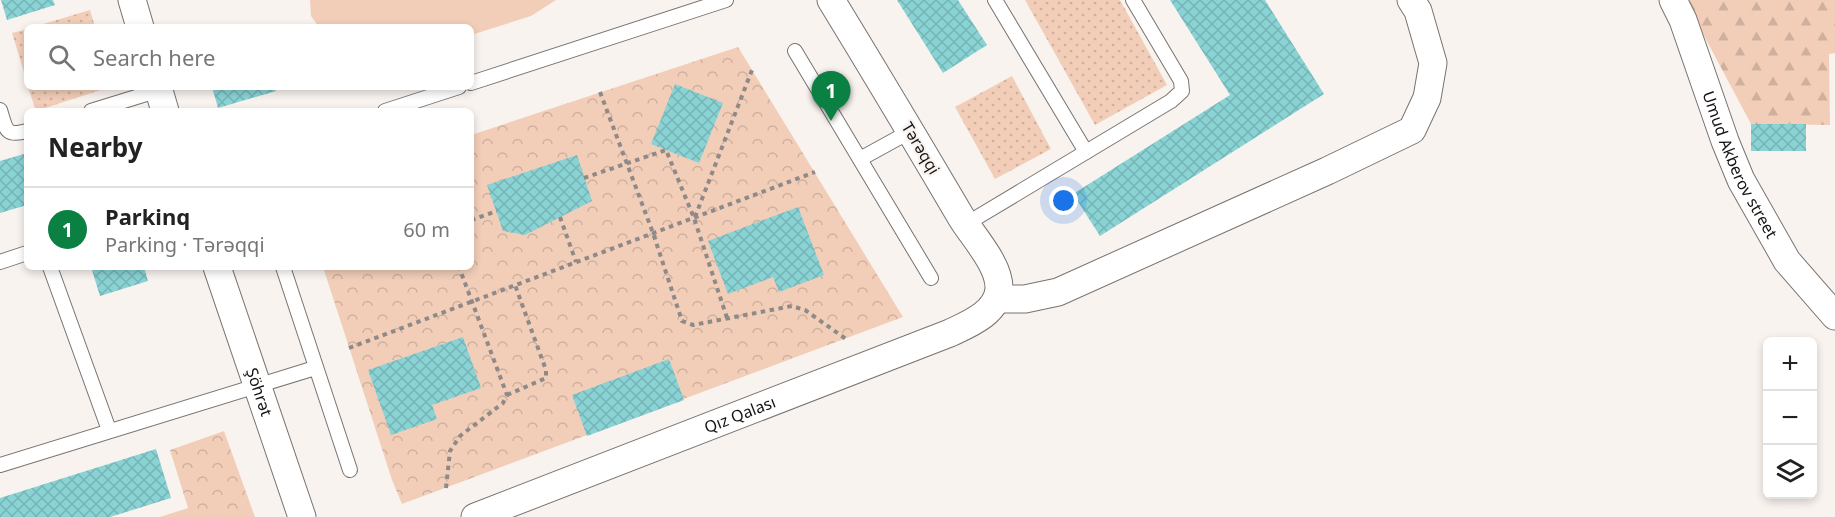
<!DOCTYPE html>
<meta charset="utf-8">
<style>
body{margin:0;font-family:"Noto Sans",sans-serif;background:#f2f2f2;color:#222}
.controls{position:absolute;right:18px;bottom:18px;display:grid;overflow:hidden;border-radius:9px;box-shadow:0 3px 9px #0003}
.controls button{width:54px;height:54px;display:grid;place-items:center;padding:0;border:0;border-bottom:2px solid #e0e0e0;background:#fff;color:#222;font:30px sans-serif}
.you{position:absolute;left:1064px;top:201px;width:21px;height:21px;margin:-15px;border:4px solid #fff;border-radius:50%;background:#1a73e8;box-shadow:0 0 0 9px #1a73e833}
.badge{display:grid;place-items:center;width:39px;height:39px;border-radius:50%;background:#0b8043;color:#fff;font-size:20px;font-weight:700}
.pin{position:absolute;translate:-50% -50px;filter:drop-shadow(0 2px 3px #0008)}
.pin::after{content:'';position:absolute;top:32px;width:21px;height:18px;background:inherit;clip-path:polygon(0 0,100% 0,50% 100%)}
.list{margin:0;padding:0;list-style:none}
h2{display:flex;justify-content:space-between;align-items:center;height:78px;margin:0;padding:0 24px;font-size:26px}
h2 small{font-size:20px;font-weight:400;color:#767676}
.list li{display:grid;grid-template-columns:39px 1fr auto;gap:18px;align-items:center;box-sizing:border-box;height:84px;padding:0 24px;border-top:2px solid #e0e0e0}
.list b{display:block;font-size:22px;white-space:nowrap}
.list p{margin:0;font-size:20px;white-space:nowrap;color:#767676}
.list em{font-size:20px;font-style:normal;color:#767676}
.icon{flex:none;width:33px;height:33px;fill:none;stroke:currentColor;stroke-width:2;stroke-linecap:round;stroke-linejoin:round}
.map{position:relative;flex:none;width:1835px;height:517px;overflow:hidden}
.search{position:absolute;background:#fff;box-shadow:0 3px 9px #0003;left:24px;top:24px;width:450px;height:66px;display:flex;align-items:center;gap:15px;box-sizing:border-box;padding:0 21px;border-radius:9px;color:#767676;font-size:22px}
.panel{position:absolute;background:#fff;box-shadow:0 3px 9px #0003;left:24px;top:108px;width:450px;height:162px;border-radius:9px}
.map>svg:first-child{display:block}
</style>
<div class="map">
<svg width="1835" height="517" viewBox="0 0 1835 517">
<defs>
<pattern id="grass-dots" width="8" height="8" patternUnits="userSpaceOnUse" patternTransform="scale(1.5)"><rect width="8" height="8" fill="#f2ceb9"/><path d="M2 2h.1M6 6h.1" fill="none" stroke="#cfb09e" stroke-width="1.8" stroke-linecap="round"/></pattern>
<pattern id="forest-firs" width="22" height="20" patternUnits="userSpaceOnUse" patternTransform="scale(1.5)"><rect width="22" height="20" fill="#f2ceb9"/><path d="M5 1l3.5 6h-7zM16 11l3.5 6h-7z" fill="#cfb09e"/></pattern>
<pattern id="park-crowns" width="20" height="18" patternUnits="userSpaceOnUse" patternTransform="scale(1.5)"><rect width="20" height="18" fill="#f2ceb9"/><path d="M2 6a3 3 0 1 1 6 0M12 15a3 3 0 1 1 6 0" fill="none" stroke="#cfb09e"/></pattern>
<pattern id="building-cross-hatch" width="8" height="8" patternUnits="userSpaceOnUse" patternTransform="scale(1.5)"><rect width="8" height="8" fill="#8ad3d5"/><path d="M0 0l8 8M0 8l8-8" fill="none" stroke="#76b4b6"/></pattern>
</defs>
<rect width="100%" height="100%" fill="#f9f3ef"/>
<g fill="url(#grass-dots)">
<polygon points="1025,0 1120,0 1167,85 1095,125"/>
<polygon points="90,10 95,27 33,27"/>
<polygon points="27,29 27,82 12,33"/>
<polygon points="1012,76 1051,149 995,179 955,107"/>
<polygon points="28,87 110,87 36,111"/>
</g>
<polygon fill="url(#forest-firs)" points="1685,0 1835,0 1835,53 1829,54 1830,125 1751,124"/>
<g fill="url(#park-crowns)">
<polygon points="738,47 903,317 402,504 392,480 323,267 471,267 471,135"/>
<polygon points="224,431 255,517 160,517 188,508 170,450"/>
</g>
<polygon fill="#f2ceb9" points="310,0 556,0 531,16 471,35 471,27 319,27 311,16"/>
<g fill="url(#building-cross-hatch)">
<polygon points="1,0 53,0 55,5 7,20"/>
<polygon points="897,0 958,0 987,45 943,73"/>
<polygon points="1170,0 1265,0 1324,94 1100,236 1073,194 1230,95"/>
<polygon points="675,84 723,103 699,163 651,144"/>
<polygon points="212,87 275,87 276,91 218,108"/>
<rect x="1751" y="124" width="55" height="27"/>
<polygon points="27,153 27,205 0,213 0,161"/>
<polygon points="577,155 592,201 525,235 503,231 487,185"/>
<polygon points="798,207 824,275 779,292 773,277 728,294 708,241"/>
<polygon points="91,267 144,267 148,281 100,296"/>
<polygon points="463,337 481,388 432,405 437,419 391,435 368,370"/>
<polygon points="669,359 684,400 587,436 572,395"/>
<polygon points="156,449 171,498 110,517 0,517 0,498"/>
</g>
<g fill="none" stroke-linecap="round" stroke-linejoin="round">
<defs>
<g id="service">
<polyline points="995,0 1086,152"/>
<polyline points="795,51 931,278"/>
<polyline points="471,83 726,0"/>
<path d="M0,110C6,129 5,137 27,131"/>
<polyline points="91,111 159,90"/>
<polyline points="385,111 459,87"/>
<polyline points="860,159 911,131"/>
<polyline points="966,224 1171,101 1182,91 1181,81 1133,0"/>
<polyline points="0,262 27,253"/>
<polyline points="50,267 109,430"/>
<polyline points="283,267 350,470"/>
<polyline points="0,465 315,368"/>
</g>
<g id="minor">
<polyline points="132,0 140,27"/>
<path id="s1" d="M1673,0L1683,20L1725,141L1741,180L1787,261L1835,316"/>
<polyline points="158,87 165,111"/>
<path id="s2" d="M217,267L302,517"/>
<polyline points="997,299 1025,299 1058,292 1327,171 1412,130 1427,98 1433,63 1418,11 1411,0"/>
<path id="s3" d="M475,517L950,333C969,324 997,313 999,289C1000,265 973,237 961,217C918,144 875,72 831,0"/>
</g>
</defs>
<use href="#service" stroke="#797370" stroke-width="16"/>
<use href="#minor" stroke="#797370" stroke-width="29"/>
<g stroke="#8f8a88" stroke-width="4" stroke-dasharray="4.5 4.5" stroke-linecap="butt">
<polyline points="600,92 653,233 682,321 693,325 792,306 805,310 846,339"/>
<polyline points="584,178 666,150 694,218 727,318"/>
<polyline points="560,217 576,262"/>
<polyline points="695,217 752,70"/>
<polyline points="471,220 497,211"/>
<polyline points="349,348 815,172"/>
<polyline points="507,395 546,378 546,370 515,285"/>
<polyline points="446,488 450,451 460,436 503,403 507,395 459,267"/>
</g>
<use href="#service" stroke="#fff" stroke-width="14"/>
<use href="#minor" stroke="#fff" stroke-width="27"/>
</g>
<g text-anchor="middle" stroke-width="4.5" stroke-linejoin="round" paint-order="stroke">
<g font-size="16" fill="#151312" stroke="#f9f3ef">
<text transform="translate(921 148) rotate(59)" y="6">Tərəqqi</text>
<text dy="6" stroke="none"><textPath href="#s1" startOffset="178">Umud Akberov street</textPath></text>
<text dy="6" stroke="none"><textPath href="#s2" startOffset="132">Şöhrət</textPath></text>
<text dy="6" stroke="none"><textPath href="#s3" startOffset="284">Qız Qalası</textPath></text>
</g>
</g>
</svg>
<div class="controls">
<button>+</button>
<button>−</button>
<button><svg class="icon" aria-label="layers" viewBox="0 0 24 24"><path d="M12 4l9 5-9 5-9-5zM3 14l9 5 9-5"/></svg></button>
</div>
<div class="you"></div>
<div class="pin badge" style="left:831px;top:121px">1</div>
<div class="search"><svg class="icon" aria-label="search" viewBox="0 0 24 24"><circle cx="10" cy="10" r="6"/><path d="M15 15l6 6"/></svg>Search here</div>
<section class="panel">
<h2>Nearby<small></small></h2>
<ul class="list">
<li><span class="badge">1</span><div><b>Parkinq</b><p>Parking · Tərəqqi</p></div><em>60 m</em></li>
</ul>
</section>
</div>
